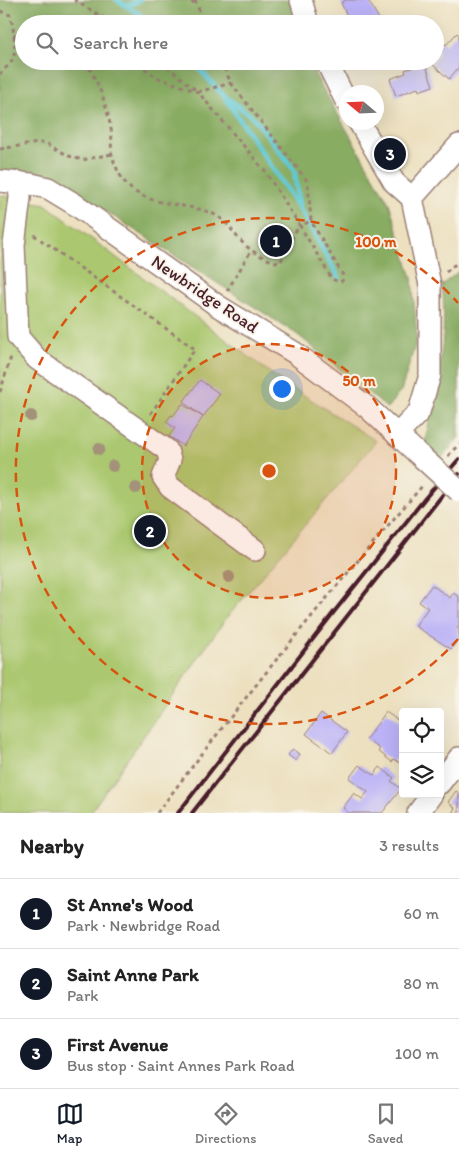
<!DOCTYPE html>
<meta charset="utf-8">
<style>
body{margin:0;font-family:Itim,sans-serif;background:#f6f6f6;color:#222}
.controls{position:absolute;right:15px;bottom:15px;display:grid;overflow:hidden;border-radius:5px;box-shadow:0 5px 20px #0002}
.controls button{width:45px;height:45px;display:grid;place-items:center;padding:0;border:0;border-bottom:1px solid #e0e0e0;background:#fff;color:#222;font:25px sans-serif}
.compass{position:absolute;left:339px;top:85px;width:45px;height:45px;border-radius:50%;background:#fff;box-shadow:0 5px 20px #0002;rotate:289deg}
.you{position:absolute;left:281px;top:388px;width:18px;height:18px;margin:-12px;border:4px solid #fff;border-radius:50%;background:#1a73e8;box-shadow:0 0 0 8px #1a73e833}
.badge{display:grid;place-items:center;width:32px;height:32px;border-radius:50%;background:#111827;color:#fff;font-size:16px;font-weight:700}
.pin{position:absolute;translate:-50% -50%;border:2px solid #fff;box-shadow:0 1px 5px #0006}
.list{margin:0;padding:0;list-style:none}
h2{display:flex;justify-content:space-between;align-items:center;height:65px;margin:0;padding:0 20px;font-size:21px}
h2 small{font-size:16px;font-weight:400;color:#767676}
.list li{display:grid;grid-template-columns:32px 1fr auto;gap:15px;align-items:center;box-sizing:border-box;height:70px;padding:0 20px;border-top:1px solid #e0e0e0}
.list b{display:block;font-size:19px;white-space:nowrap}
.list p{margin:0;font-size:16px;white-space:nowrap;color:#767676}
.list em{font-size:16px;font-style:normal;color:#767676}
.icon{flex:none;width:28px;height:28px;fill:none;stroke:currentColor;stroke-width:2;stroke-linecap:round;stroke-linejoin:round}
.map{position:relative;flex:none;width:459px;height:813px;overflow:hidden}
.search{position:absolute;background:#fff;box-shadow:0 5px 20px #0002;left:15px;right:15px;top:15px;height:55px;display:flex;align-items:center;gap:12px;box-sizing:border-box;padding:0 18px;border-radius:28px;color:#767676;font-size:19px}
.sheet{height:275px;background:#fff}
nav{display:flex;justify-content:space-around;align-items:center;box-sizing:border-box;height:70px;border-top:1px solid #e0e0e0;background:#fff;font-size:14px;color:#767676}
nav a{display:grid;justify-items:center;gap:2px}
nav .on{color:#111827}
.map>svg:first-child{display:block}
</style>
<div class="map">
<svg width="459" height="813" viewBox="0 0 459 813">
<rect width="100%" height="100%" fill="#f7f3e8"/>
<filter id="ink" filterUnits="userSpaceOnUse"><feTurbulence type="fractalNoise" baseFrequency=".02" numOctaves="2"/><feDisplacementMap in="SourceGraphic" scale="10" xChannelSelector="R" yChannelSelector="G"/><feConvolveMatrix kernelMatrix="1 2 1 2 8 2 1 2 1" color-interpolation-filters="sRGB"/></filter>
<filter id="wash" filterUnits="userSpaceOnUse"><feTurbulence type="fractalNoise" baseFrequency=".0096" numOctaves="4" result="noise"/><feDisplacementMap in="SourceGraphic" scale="20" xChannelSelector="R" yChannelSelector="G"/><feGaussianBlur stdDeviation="1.12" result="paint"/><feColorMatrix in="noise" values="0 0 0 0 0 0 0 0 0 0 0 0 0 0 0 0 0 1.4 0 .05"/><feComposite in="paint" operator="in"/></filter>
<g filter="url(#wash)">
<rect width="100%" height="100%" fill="#ece0bf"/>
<polygon fill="#abc86f" stroke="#7a744d" points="0,195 45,204 277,378 376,441 224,621 90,813 0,813"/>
<g fill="#88ac62" stroke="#696646">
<polygon points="0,0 289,0 297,24 24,24 24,61 310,61 314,73 389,203 412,278 417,339 401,391 387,408 298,335 57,180 27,171 0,173"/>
<path d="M459,271V437L441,459L425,442C435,390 449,338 442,285Z"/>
</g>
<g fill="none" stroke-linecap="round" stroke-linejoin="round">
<g stroke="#5ec9d7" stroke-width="5">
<polyline points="117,0 155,24"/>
<polyline points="127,6 140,0"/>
<polyline points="192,61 223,95 254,118 294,170 300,209 339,278"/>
<polyline points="226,99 298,206"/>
</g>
</g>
<g id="blocks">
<g fill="#bbb2f7">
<polygon points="346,0 368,0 382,24 351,24 341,3"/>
<polygon points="457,33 459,35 459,67 449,79 431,63 435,61 435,58 439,54 435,49 442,41 446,45"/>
<polygon points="425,63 433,86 419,91 418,88 396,96 390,79 406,73 405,70"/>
<polygon points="200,380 220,394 203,417 183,402"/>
<polygon points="182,404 203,417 183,446 169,436 175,428 166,422 171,415 173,416"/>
<polygon points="432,585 450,598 453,593 459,597 459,625 457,628 459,629 459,638 451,649 415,626 428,608 419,602"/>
<polygon points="386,712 403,724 403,765 394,759 392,762 378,751 380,749 366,739"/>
<polygon points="321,713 347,732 332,753 306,734"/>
<polygon points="293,749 300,754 296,761 288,755"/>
<polygon points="359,765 374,775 380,767 394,778 391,781 401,789 382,813 349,813 343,808 354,793 362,799 368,792 349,778"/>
<polygon points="456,791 459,793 459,813 452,813 455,808 448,802"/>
</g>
</g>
</g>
<g filter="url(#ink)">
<use href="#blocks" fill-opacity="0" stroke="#9b8075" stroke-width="1"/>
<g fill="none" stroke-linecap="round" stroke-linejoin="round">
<defs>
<g id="minor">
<polyline points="301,0 308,24"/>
<polyline points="326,61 346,101"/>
<polyline points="359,122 394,182 412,198 430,285 430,375 419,412 397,435"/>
<polyline points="0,181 31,184 48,188 76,205 218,306 295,353 367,407 416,452"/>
<polyline points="19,182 20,198 14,245 18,337 37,359 167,450 170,460 163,477 170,487 255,550"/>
<polyline points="412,198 459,145"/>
<polyline points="440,783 459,758"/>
<polyline points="418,813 432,794"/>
</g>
</defs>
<use href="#minor" stroke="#9b8075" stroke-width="24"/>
<g stroke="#9b8075" stroke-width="3" stroke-dasharray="4 4" stroke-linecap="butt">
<polyline points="74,0 114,24"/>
<polyline points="183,0 196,3"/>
<polyline points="195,0 205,24"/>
<path d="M0,11L10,15C13,24 17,49 13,58C11,64 4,69 0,74"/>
<polyline points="13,35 24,36"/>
<path d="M85,61C98,80 107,106 111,129C113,137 110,147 112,155C115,167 123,184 134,191C158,208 192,202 217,216C228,222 233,233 241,241C251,252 266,260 280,263L295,232L300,226L265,171L198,92L156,77L135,61"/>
<polyline points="161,61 198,92 231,83"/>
<polyline points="221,61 231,83 308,182 311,221 344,277 342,281 339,282 332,279 300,226 311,221"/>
<polyline points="0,149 38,143 46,143 69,156 82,160 112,154"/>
<polyline points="34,235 195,349 149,416"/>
<polyline points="446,272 459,261"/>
<polyline points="227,291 251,251"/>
<polyline points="0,392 11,357"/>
<polyline points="448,456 459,444"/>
<path d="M157,813C242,700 331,590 424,484"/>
</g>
<use href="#minor" stroke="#fff" stroke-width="21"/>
<g stroke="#4a1f2b" stroke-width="4">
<polyline points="178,813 334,612 426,497 459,459"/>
<polyline points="192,813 459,474"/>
</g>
<defs>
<polyline id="minor-bridge" points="416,452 459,491"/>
</defs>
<use href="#minor-bridge" stroke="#9b8075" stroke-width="24" stroke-linecap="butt"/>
<use href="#minor-bridge" stroke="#fff" stroke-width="21"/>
</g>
<g fill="#a39279">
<circle cx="31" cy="416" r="6"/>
<circle cx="99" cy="449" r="6"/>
<circle cx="113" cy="466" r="6"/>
<circle cx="136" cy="488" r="6"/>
<circle cx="229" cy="577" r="6"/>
</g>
</g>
<circle cx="269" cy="471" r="127" fill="#d8530f" fill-opacity=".12"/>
<g fill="none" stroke="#d8530f" stroke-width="2.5" stroke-dasharray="9 6">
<circle cx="269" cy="471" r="127"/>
<path d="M458 639A253 253 0 1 1 458 303"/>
</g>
<g text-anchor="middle" stroke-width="4" stroke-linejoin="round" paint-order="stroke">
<g font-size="18" fill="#4a1f2b" stroke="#f7f3e8">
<text transform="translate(205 294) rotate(34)" y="6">Newbridge Road</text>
</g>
</g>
<circle cx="269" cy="471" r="8" fill="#d8530f" stroke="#f7f3e8" stroke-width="2.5"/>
<g font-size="15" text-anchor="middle" font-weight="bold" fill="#d8530f" stroke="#f7f3e8" stroke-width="4" stroke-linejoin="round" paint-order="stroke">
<text x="376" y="247">100 m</text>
<text x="359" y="386">50 m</text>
</g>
</svg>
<div class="controls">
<button><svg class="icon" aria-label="locate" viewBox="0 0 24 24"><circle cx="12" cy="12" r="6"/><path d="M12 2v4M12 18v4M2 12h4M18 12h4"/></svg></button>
<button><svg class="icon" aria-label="layers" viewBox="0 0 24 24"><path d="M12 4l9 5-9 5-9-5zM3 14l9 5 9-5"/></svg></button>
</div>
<svg class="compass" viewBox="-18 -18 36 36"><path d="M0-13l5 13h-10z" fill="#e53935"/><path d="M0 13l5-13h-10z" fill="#767676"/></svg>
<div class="you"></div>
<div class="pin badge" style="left:276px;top:241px">1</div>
<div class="pin badge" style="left:150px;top:531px">2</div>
<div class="pin badge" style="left:390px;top:154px">3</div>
<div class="search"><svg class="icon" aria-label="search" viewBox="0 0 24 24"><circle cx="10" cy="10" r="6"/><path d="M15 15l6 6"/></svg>Search here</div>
</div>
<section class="sheet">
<h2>Nearby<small>3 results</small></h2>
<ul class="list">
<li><span class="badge">1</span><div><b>St Anne's Wood</b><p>Park · Newbridge Road</p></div><em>60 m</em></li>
<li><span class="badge">2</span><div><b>Saint Anne Park</b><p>Park</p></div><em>80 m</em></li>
<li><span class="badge">3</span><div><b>First Avenue</b><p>Bus stop · Saint Annes Park Road</p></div><em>100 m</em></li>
</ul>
</section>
<nav>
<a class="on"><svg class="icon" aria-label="map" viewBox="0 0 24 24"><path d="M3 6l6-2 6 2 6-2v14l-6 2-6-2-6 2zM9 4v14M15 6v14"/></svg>Map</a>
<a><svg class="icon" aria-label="directions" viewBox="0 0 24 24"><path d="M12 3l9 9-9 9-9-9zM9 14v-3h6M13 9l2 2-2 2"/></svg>Directions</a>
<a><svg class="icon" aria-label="saved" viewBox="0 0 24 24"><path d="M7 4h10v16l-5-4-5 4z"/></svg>Saved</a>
</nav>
